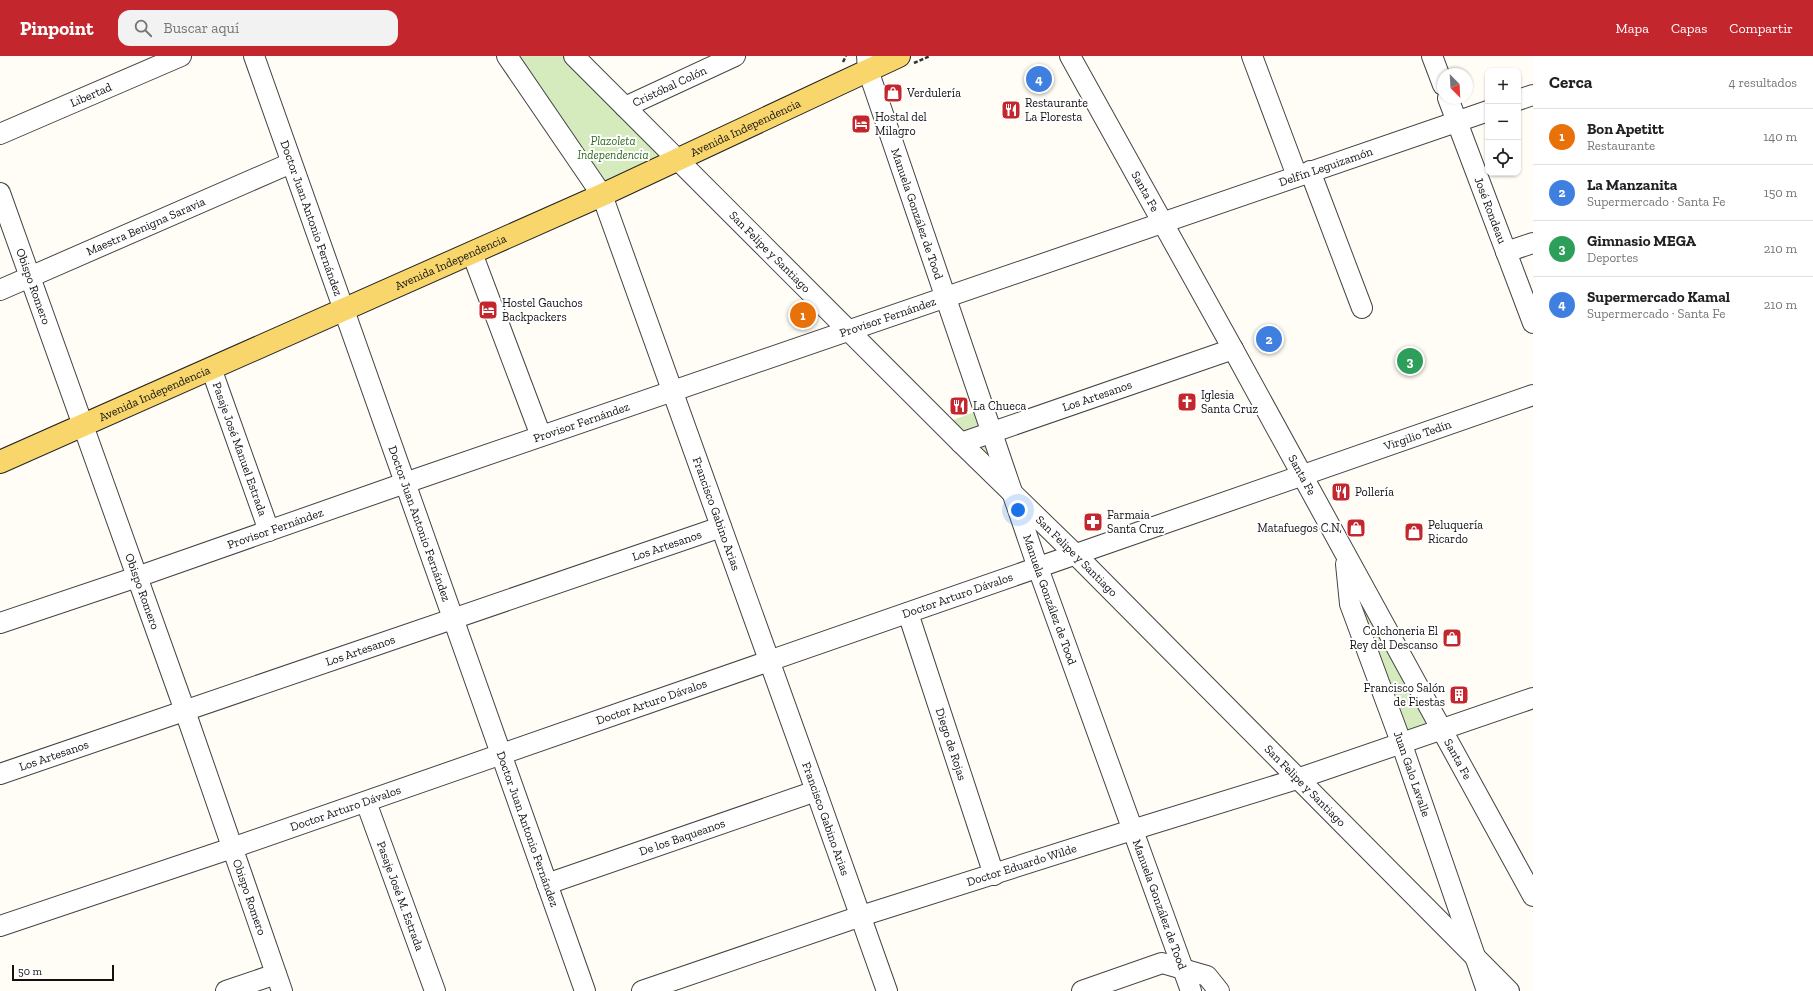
<!DOCTYPE html>
<html lang="es">
<meta charset="utf-8">
<style>
body{margin:0;font-family:"Zilla Slab",serif;background:#f2f2f2;color:#202124}
.controls{position:absolute;right:12px;top:12px;display:grid;overflow:hidden;border-radius:8px;box-shadow:0 1px 3px #0004}
.controls button{width:36px;height:36px;display:grid;place-items:center;padding:0;border:0;border-bottom:1px solid #e0e0e0;background:#fff;color:#202124;font:20px sans-serif}
.compass{position:absolute;left:1437px;top:12px;width:36px;height:36px;border-radius:50%;background:#fff;box-shadow:0 1px 3px #0004;rotate:156deg}
.scale{position:absolute;left:12px;bottom:10px;width:102px;box-sizing:border-box;padding-left:4px;border:2px solid #111;border-top:0;font-size:11px;line-height:14px;white-space:nowrap;color:#111;-webkit-text-stroke:3px #fff;paint-order:stroke}
.you{position:absolute;left:1018px;top:454px;width:14px;height:14px;margin:-10px;border:3px solid #fff;border-radius:50%;background:#1a73e8;box-shadow:0 0 0 6px #1a73e833}
.badge{display:grid;place-items:center;width:26px;height:26px;border-radius:50%;background:#c4262e;color:#fff;font-size:13px;font-weight:700}
.pin{position:absolute;translate:-50% -50%;border:2px solid #fff;box-shadow:0 1px 4px #0006}
.list{margin:0;padding:0;list-style:none}
h2{display:flex;justify-content:space-between;align-items:center;height:52px;margin:0;padding:0 16px;font-size:17px}
h2 small{font-size:13px;font-weight:400;color:#757577}
.list li{display:grid;grid-template-columns:26px 1fr auto;gap:12px;align-items:center;box-sizing:border-box;height:56px;padding:0 16px;border-top:1px solid #e0e0e0}
.list b{display:block;font-size:15px;white-space:nowrap}
.list p{margin:0;font-size:13px;white-space:nowrap;color:#757577}
.list em{font-size:13px;font-style:normal;color:#757577}
.icon{flex:none;width:22px;height:22px;fill:none;stroke:currentColor;stroke-width:2;stroke-linecap:round;stroke-linejoin:round}
.map{position:relative;flex:none;width:1533px;height:935px;overflow:hidden}
header{display:flex;align-items:center;gap:24px;box-sizing:border-box;height:56px;padding:0 20px;background:#c4262e;color:#fff}
header strong{font-size:19px}
nav{display:flex;gap:22px;margin-inline-start:auto;font-size:14px}
.search{width:280px;height:36px;background:#f2f2f2;display:flex;align-items:center;gap:10px;box-sizing:border-box;padding:0 14px;border-radius:12px;color:#757577;font-size:15px}
main{display:flex}
aside{flex:1;background:#fff}
.map>svg:first-child{display:block}
</style>
<header>
<strong>Pinpoint</strong>
<div class="search"><svg class="icon" aria-label="search" viewBox="0 0 24 24"><circle cx="10" cy="10" r="6"/><path d="M15 15l6 6"/></svg>Buscar aquí</div>
<nav><a>Mapa</a><a>Capas</a><a>Compartir</a></nav>
</header>
<main>
<div class="map">
<svg width="1533" height="935" viewBox="0 0 1533 935">
<rect width="100%" height="100%" fill="#fffdf5"/>
<g fill="#d5ebbd">
<polygon points="512,0 567,0 662,95 661,105 609,128 597,124"/>
<polygon points="980,354 1007,429 945,367"/>
<polygon points="1346,505 1438,673 1402,684"/>
</g>
<g fill="none" stroke-linecap="round" stroke-linejoin="round">
<defs>
<g id="minor">
<path id="s1" d="M254,0L585,935"/>
<path id="s2" d="M507,0L602,139L816,735L887,935"/>
<path id="s3" d="M574,0L961,387L1076,499L1509,935"/>
<path id="s4" d="M867,0L868,14L1038,512L1191,935"/>
<path id="s5" d="M1070,0L1233,293L1533,840"/>
<polyline points="1252,0 1297,120"/>
<polyline points="1432,0 1443,29"/>
<path id="s6" d="M1448,42L1533,267"/>
<polyline points="1518,44 1533,39"/>
<path id="s7" d="M625,51L735,0"/>
<path id="s8" d="M0,78L181,0"/>
<polyline points="1310,115 1362,252"/>
<path id="s9" d="M0,137L185,655L282,935"/>
<polyline points="1506,196 1533,187"/>
<polyline points="472,197 541,380"/>
<path id="s10" d="M0,234L291,107"/>
<path id="s11" d="M211,312L269,475"/>
<path id="s12" d="M961,387L1233,293"/>
<path id="s13" d="M1346,508L1350,548L1401,686L1487,935"/>
<path id="s14" d="M908,557L994,819"/>
<path id="s15" d="M0,567L137,521L405,427L1488,55"/>
<path id="s16" d="M0,718L721,471"/>
<path id="s17" d="M366,746L435,935"/>
<path id="s18" d="M547,828L816,735"/>
<path id="s19" d="M0,870L232,792L1533,339"/>
<polyline points="226,935 276,918"/>
<path id="s20" d="M642,935L861,860L1132,774L1297,723L1533,642"/>
<polyline points="1082,935 1162,907 1207,920 1219,935"/>
</g>
<g id="major">
<path id="s21" d="M0,406L602,139L899,0"/>
</g>
</defs>
<use href="#minor" stroke="#444" stroke-width="22"/>
<use href="#major" stroke="#222" stroke-width="24"/>
<g stroke="#333" stroke-width="2.5" stroke-dasharray="4 2" stroke-linecap="butt">
<polyline points="843,6 846,0"/>
<polyline points="914,7 930,0"/>
</g>
<use href="#minor" stroke="#fff" stroke-width="20"/>
<use href="#major" stroke="#f9d66b" stroke-width="22"/>
</g>
<defs>
<symbol id="shop-square" viewBox="-11 -11 22 22"><rect x="-9" y="-9" width="18" height="18" rx="4" fill="#c4262e" stroke="#fff"/><path d="M-5-2.5h2.3a2.7 3.5 0 0 1 5.4 0H5L5.5 6h-11ZM-1.5-2.5h3a1.5 2.3 0 0 0-3 0Z" fill="#fff"/></symbol>
<symbol id="restaurant-square" viewBox="-11 -11 22 22"><rect x="-9" y="-9" width="18" height="18" rx="4" fill="#c4262e" stroke="#fff"/><path d="M-5-6h1v4h1v-4h1v4h1v-4h1v5L-1.5 .5V6h-2V.5L-5-1ZM5-6V6H3V1.5H1.5Q1.5-4 5-6Z" fill="#fff"/></symbol>
<symbol id="hotel-square" viewBox="-11 -11 22 22"><rect x="-9" y="-9" width="18" height="18" rx="4" fill="#c4262e" stroke="#fff"/><path d="M-6-4.5h1.5V1H6V5H4.5V3h-9V5H-6ZM-4 0a1.8 1.8 0 1 1 3.6 0ZM.5 0V-2.5h3Q6-2.5 6 0Z" fill="#fff"/></symbol>
<symbol id="church-square" viewBox="-11 -11 22 22"><rect x="-9" y="-9" width="18" height="18" rx="4" fill="#c4262e" stroke="#fff"/><path d="M-1.2-6h2.4v3.5h3.3v2.4h-3.3V6h-2.4V-.1h-3.3v-2.4h3.3Z" fill="#fff"/></symbol>
<symbol id="pharmacy-square" viewBox="-11 -11 22 22"><rect x="-9" y="-9" width="18" height="18" rx="4" fill="#c4262e" stroke="#fff"/><path d="M-2-6h4v4h4v4h-4v4h-4v-4h-4v-4h4Z" fill="#fff"/></symbol>
<symbol id="building-square" viewBox="-11 -11 22 22"><rect x="-9" y="-9" width="18" height="18" rx="4" fill="#c4262e" stroke="#fff"/><path d="M-4-6H4V6H1V3H-1V6H-4ZM-2.5-4.3h1.7v1.8h-1.7ZM.8-4.3h1.7v1.8H.8ZM-2.5-1h1.7V.8h-1.7ZM.8-1h1.7V.8H.8Z" fill="#fff"/></symbol>
</defs>
<g fill-rule="evenodd">
<use href="#shop-square" x="882" y="26" width="22" height="22"/>
<use href="#restaurant-square" x="1000" y="43" width="22" height="22"/>
<use href="#hotel-square" x="850" y="57" width="22" height="22"/>
<use href="#hotel-square" x="477" y="243" width="22" height="22"/>
<use href="#church-square" x="1176" y="335" width="22" height="22"/>
<use href="#restaurant-square" x="948" y="339" width="22" height="22"/>
<use href="#restaurant-square" x="1330" y="425" width="22" height="22"/>
<use href="#pharmacy-square" x="1082" y="455" width="22" height="22"/>
<use href="#shop-square" x="1345" y="461" width="22" height="22"/>
<use href="#shop-square" x="1403" y="465" width="22" height="22"/>
<use href="#shop-square" x="1441" y="571" width="22" height="22"/>
<use href="#building-square" x="1448" y="628" width="22" height="22"/>
</g>
<g text-anchor="middle" stroke-width="4" stroke-linejoin="round" paint-order="stroke">
<g font-size="12" fill="#111" stroke="#fff">
<text dy="4" stroke="none"><textPath href="#s7" startOffset="49">Cristóbal Colón</textPath></text>
<text dy="4" stroke="none"><textPath href="#s8" startOffset="99">Libertad</textPath></text>
<text dy="4" stroke="none"><textPath href="#s21" startOffset="817">Avenida Independencia</textPath></text>
<text dy="4" stroke="none"><textPath href="#s15" startOffset="1402">Delfín Leguizamón</textPath></text>
<text dy="4" stroke="none"><textPath href="#s5" startOffset="155">Santa Fe</textPath></text>
<text dy="4" stroke="none"><textPath href="#s6" startOffset="120">José Rondeau</textPath></text>
<text dy="4" stroke="none"><textPath href="#s4" startOffset="166">Manuela González de Tood</textPath></text>
<text dy="4" stroke="none"><textPath href="#s1" startOffset="172">Doctor Juan Antonio Fernández</textPath></text>
<text dy="4" stroke="none"><textPath href="#s10" startOffset="159">Maestra Benigna Saravia</textPath></text>
<text dy="4" stroke="none"><textPath href="#s3" startOffset="277">San Felipe y Santiago</textPath></text>
<text dy="4" stroke="none"><textPath href="#s21" startOffset="493">Avenida Independencia</textPath></text>
<text dy="4" stroke="none"><textPath href="#s9" startOffset="99">Obispo Romero</textPath></text>
<text dy="4" stroke="none"><textPath href="#s15" startOffset="939">Provisor Fernández</textPath></text>
<text dy="4" stroke="none"><textPath href="#s21" startOffset="169">Avenida Independencia</textPath></text>
<text dy="4" stroke="none"><textPath href="#s12" startOffset="144">Los Artesanos</textPath></text>
<text dy="4" stroke="none"><textPath href="#s15" startOffset="615">Provisor Fernández</textPath></text>
<text dy="4" stroke="none"><textPath href="#s19" startOffset="1500">Virgilio Tedín</textPath></text>
<text dy="4" stroke="none"><textPath href="#s11" startOffset="86">Pasaje José Manuel Estrada</textPath></text>
<text dy="4" stroke="none"><textPath href="#s5" startOffset="479">Santa Fe</textPath></text>
<text dy="4" stroke="none"><textPath href="#s2" startOffset="507">Francisco Gabino Arias</textPath></text>
<text dy="4" stroke="none"><textPath href="#s1" startOffset="496">Doctor Juan Antonio Fernández</textPath></text>
<text dy="4" stroke="none"><textPath href="#s15" startOffset="291">Provisor Fernández</textPath></text>
<text dy="4" stroke="none"><textPath href="#s16" startOffset="705">Los Artesanos</textPath></text>
<text dy="4" stroke="none"><textPath href="#s3" startOffset="709">San Felipe y Santiago</textPath></text>
<text dy="4" stroke="none"><textPath href="#s9" startOffset="423">Obispo Romero</textPath></text>
<text dy="4" stroke="none"><textPath href="#s19" startOffset="1013">Doctor Arturo Dávalos</textPath></text>
<text dy="4" stroke="none"><textPath href="#s4" startOffset="574">Manuela González de Tood</textPath></text>
<text dy="4" stroke="none"><textPath href="#s16" startOffset="381">Los Artesanos</textPath></text>
<text dy="4" stroke="none"><textPath href="#s19" startOffset="689">Doctor Arturo Dávalos</textPath></text>
<text dy="4" stroke="none"><textPath href="#s14" startOffset="138">Diego de Rojas</textPath></text>
<text dy="4" stroke="none"><textPath href="#s16" startOffset="57">Los Artesanos</textPath></text>
<text dy="4" stroke="none"><textPath href="#s5" startOffset="803">Santa Fe</textPath></text>
<text dy="4" stroke="none"><textPath href="#s13" startOffset="221">Juan Galo Lavalle</textPath></text>
<text dy="4" stroke="none"><textPath href="#s3" startOffset="1033">San Felipe y Santiago</textPath></text>
<text dy="4" stroke="none"><textPath href="#s19" startOffset="365">Doctor Arturo Dávalos</textPath></text>
<text dy="4" stroke="none"><textPath href="#s2" startOffset="831">Francisco Gabino Arias</textPath></text>
<text dy="4" stroke="none"><textPath href="#s1" startOffset="820">Doctor Juan Antonio Fernández</textPath></text>
<text dy="4" stroke="none"><textPath href="#s18" startOffset="143">De los Baqueanos</textPath></text>
<text dy="4" stroke="none"><textPath href="#s20" startOffset="400">Doctor Eduardo Wilde</textPath></text>
<text dy="4" stroke="none"><textPath href="#s17" startOffset="100">Pasaje José M. Estrada</textPath></text>
<text dy="4" stroke="none"><textPath href="#s9" startOffset="747">Obispo Romero</textPath></text>
<text dy="4" stroke="none"><textPath href="#s4" startOffset="898">Manuela González de Tood</textPath></text>
</g>
<g font-size="12" fill="#111" stroke="#fff" text-anchor="start">
<text x="907" y="41">Verdulería</text>
<text x="1025" y="51">Restaurante<tspan x="1025" dy="14">La Floresta</tspan></text>
<text x="875" y="65">Hostal del<tspan x="875" dy="14">Milagro</tspan></text>
<text x="502" y="251">Hostel Gauchos<tspan x="502" dy="14">Backpackers</tspan></text>
<text x="1201" y="343">Iglesia<tspan x="1201" dy="14">Santa Cruz</tspan></text>
<text x="973" y="354">La Chueca</text>
<text x="1355" y="440">Pollería</text>
<text x="1107" y="463">Farmaia<tspan x="1107" dy="14">Santa Cruz</tspan></text>
<text x="1428" y="473">Peluquería<tspan x="1428" dy="14">Ricardo</tspan></text>
<text x="1342" y="476" text-anchor="end">Matafuegos C.N,</text>
<text x="1438" y="579" text-anchor="end">Colchoneria El<tspan x="1438" dy="14">Rey del Descanso</tspan></text>
<text x="1445" y="636" text-anchor="end">Francisco Salón<tspan x="1445" dy="14">de Fiestas</tspan></text>
</g>
<g font-size="12" font-style="italic" fill="#2f6b1f" stroke="#fff">
<text x="613" y="89">Plazoleta<tspan x="613" dy="14">Independencia</tspan></text>
</g>
</g>
</svg>
<div class="controls">
<button>+</button>
<button>−</button>
<button><svg class="icon" aria-label="locate" viewBox="0 0 24 24"><circle cx="12" cy="12" r="6"/><path d="M12 2v4M12 18v4M2 12h4M18 12h4"/></svg></button>
</div>
<svg class="compass" viewBox="-18 -18 36 36"><path d="M0-13l5 13h-10z" fill="#e53935"/><path d="M0 13l5-13h-10z" fill="#757577"/></svg>
<div class="scale">50 m</div>
<div class="you"></div>
<div class="pin badge" style="left:803px;top:259px;background:#e8710a">1</div>
<div class="pin badge" style="left:1269px;top:283px;background:#3f7fe0">2</div>
<div class="pin badge" style="left:1410px;top:305px;background:#2e9e5b">3</div>
<div class="pin badge" style="left:1039px;top:23px;background:#3f7fe0">4</div>
</div>
<aside>
<h2>Cerca<small>4 resultados</small></h2>
<ul class="list">
<li><span class="badge" style="background:#e8710a">1</span><div><b>Bon Apetitt</b><p>Restaurante</p></div><em>140 m</em></li>
<li><span class="badge" style="background:#3f7fe0">2</span><div><b>La Manzanita</b><p>Supermercado · Santa Fe</p></div><em>150 m</em></li>
<li><span class="badge" style="background:#2e9e5b">3</span><div><b>Gimnasio MEGA</b><p>Deportes</p></div><em>210 m</em></li>
<li><span class="badge" style="background:#3f7fe0">4</span><div><b>Supermercado Kamal</b><p>Supermercado · Santa Fe</p></div><em>210 m</em></li>
</ul>
</aside>
</main>
